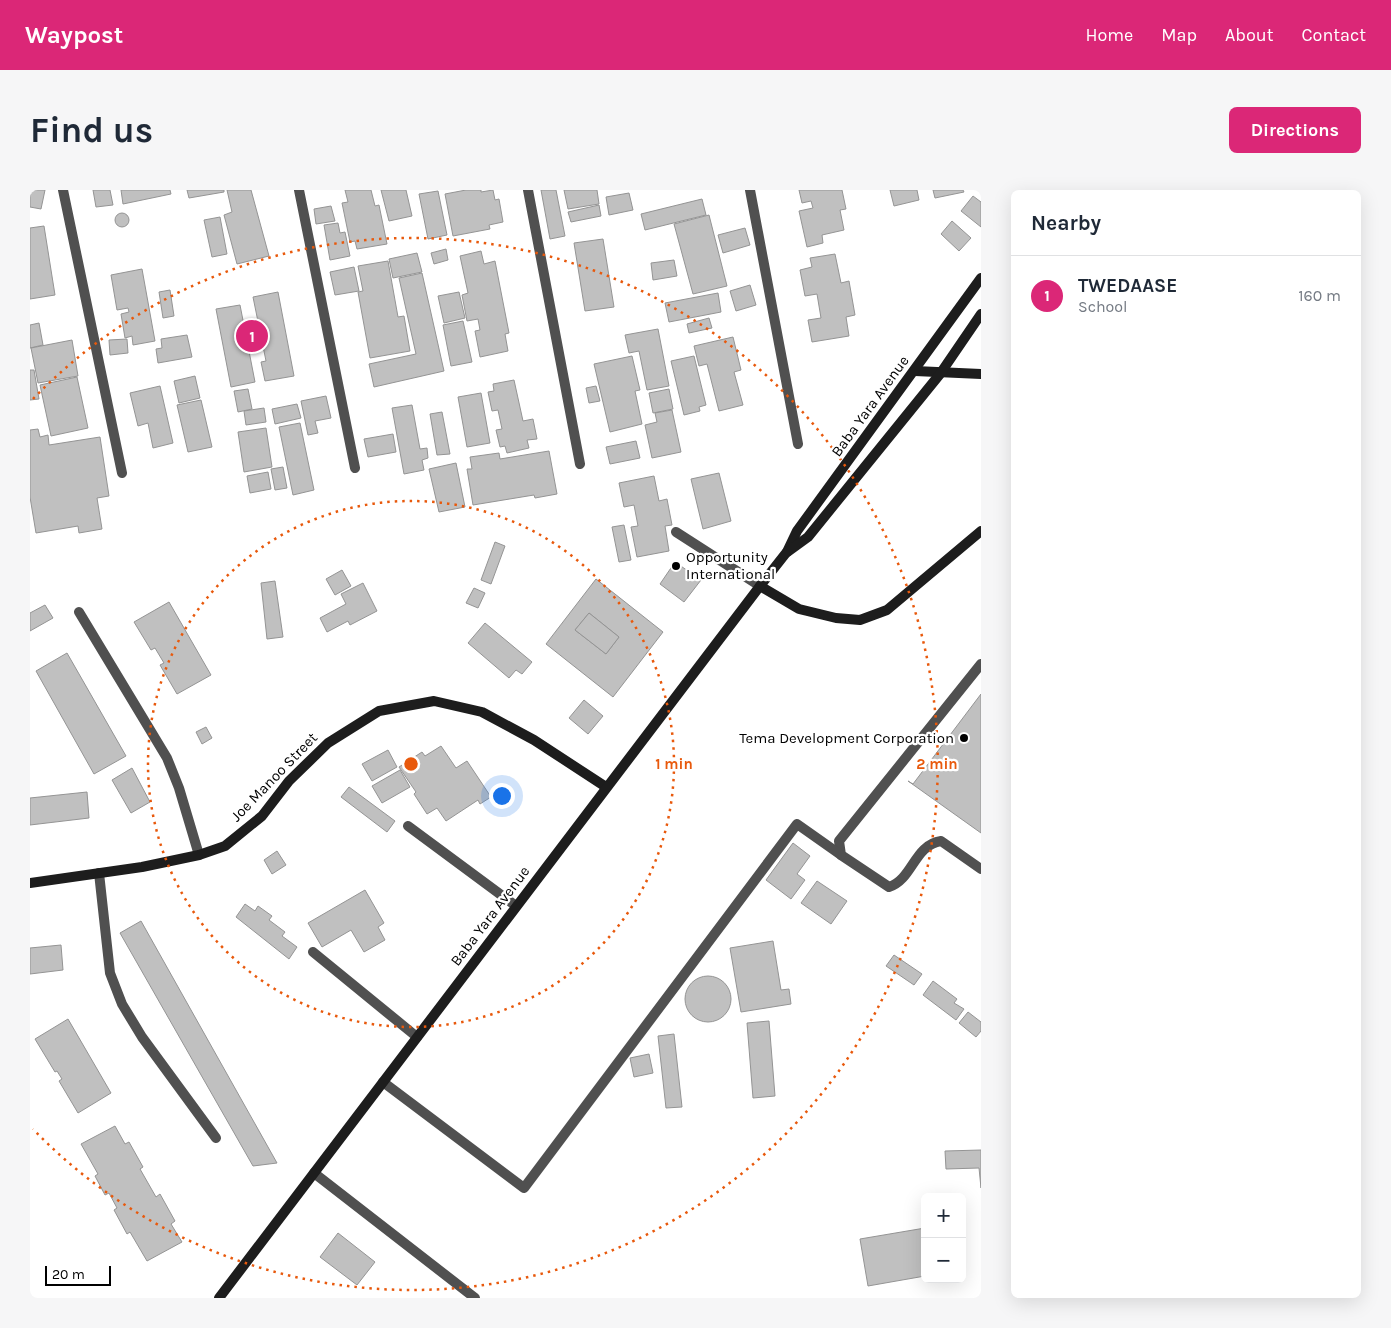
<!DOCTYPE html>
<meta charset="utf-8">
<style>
body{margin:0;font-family:Karla,sans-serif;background:#f6f6f7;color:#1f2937}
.controls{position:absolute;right:15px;bottom:15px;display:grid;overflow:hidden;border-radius:8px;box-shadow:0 5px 20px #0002}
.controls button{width:45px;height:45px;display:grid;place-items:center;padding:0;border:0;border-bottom:1px solid #e0e1e3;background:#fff;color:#1f2937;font:25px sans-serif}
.scale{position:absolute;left:15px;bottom:12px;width:66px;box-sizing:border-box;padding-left:5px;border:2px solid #000;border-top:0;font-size:14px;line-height:18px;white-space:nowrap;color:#000;-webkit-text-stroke:4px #fff;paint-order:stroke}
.you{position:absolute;left:471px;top:605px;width:18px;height:18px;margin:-12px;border:4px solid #fff;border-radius:50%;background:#1a73e8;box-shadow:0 0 0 8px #1a73e833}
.badge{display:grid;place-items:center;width:32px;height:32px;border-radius:50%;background:#db2777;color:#fff;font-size:16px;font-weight:700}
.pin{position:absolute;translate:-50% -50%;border:2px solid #fff;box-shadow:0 1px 5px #0006}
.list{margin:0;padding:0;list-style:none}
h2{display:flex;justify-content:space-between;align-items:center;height:65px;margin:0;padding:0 20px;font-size:21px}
h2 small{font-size:16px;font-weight:400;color:#747a83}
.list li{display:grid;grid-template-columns:32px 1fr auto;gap:15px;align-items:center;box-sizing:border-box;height:80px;padding:0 20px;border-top:1px solid #e0e1e3}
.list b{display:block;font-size:19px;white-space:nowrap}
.list p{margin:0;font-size:16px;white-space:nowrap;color:#747a83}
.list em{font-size:16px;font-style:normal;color:#747a83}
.map{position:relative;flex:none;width:951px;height:1108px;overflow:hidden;border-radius:8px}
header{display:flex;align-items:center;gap:30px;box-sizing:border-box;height:70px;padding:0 25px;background:#db2777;color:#fff}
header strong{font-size:24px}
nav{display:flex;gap:28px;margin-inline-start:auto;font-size:18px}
.intro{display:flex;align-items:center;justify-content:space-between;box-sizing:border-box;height:120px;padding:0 30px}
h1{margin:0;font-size:35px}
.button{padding:12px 22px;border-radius:8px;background:#db2777;color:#fff;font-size:18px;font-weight:700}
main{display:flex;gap:30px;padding:0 30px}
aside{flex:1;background:#fff;border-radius:8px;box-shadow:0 5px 20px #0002}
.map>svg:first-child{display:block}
</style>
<header>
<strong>Waypost</strong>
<nav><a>Home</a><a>Map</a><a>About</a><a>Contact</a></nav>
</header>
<div class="intro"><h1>Find us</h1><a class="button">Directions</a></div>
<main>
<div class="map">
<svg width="951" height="1108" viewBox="0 0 951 1108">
<rect width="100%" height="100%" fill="#fff"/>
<g fill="#c0c0c0" stroke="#949494" fill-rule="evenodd">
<polygon points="0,0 15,0 11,19 0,17"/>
<polygon points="63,0 80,0 83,15 66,17"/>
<polygon points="91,0 140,0 141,4 93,14"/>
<polygon points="157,0 194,0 194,2 159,8"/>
<polygon points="197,0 221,0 239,66 207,74 194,25 202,22"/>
<polygon points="315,0 341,0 345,16 349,15 357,54 327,59 325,51 320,52 312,13 318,12"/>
<polygon points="351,0 376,0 382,26 359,31"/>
<polygon points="436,0 451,0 451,2 463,0 465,10 469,9 473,32 459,35 460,39 423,46 415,4"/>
<polygon points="511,0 526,0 535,46 520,49"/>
<polygon points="534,0 567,0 569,14 538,19"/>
<polygon points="769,0 812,0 816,19 810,20 814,40 792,45 793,53 777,57 769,21 783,18 781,11 772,13"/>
<polygon points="860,0 887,0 889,10 864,16"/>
<polygon points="903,0 933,0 934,2 905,8"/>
<polygon points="408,1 417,45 398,49 389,4"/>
<polygon points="599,3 603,20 579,25 576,7"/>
<polygon points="943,6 951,12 951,37 931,21"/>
<polygon points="672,9 676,25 615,40 611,24"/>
<polygon points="569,15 571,26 541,32 538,22"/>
<polygon points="301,16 305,31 286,34 284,19"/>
<circle cx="92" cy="30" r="7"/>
<polygon points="679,25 697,96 663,104 644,34"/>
<polygon points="190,27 197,64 182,67 174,30"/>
<polygon points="922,31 941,48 929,61 911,44"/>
<polygon points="308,33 310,43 315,42 320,66 300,70 294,35"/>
<polygon points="14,36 25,105 0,109 0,38"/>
<polygon points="715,38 720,55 693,63 688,45"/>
<polygon points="573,49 584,117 555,121 544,53"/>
<polygon points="416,59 418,70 404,74 401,63"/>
<polygon points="451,61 454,74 465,71 479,143 475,144 478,161 450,167 445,141 450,140 448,129 437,131 432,105 438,103 430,66"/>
<polygon points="387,63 392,82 363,88 359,69"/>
<polygon points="805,64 811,93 819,91 825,125 816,127 819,146 782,152 778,130 791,128 787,104 775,106 770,80 782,77 780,68"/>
<polygon points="644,70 647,86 623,90 621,73"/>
<polygon points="358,71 368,127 374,126 380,161 340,168 328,102 333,101 328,76"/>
<polygon points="324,77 329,101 305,105 300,82"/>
<polygon points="112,79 125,151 103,155 102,146 95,148 91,124 99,122 98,118 87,120 81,85"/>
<polygon points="392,83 414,181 344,197 339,174 386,164 369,88"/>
<polygon points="720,95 726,115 706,121 700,101"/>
<polygon points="140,100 144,126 133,128 129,102"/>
<polygon points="248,102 264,186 235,191 231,172 236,171 223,107"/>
<polygon points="429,102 435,128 414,133 408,106"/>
<polygon points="688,103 691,122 639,132 635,113"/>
<polygon points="210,115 225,192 201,197 186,119"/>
<polygon points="679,128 682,138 659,143 657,134"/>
<polygon points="433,131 442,172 421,176 413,135"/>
<polygon points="9,133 13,155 0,158 0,135"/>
<polygon points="628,139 639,196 617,200 609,161 599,163 595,145"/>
<polygon points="157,145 162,167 128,173 126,159 132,158 131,149"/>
<polygon points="703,147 711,180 704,182 713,215 689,221 677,174 669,176 664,156"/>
<polygon points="97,149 98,163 80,165 79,150"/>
<polygon points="42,150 48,186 8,193 1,158"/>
<polygon points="602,166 610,200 605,201 612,234 580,242 564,174"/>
<polygon points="664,166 676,215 669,217 670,221 654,225 641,171"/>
<polygon points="0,180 4,180 9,209 0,210"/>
<polygon points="165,186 170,208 149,213 144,191"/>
<polygon points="47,187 58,238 21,246 10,195"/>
<polygon points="484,190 493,231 503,229 507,249 497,250 499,258 477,263 475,256 470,257 466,240 472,239 468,220 462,221 458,202 464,201 463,194"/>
<polygon points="130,196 143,253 123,258 118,233 108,236 100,203"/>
<polygon points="566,196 570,211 559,213 556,198"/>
<polygon points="218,199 222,219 208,222 204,201"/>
<polygon points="639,199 643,219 623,223 619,203"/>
<polygon points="451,203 460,253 437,257 428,207"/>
<polygon points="296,206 301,228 285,231 288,243 278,245 271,211"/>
<polygon points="171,210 182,257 158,262 147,215"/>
<polygon points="267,214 271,228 245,234 242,219"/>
<polygon points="382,215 390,259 397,258 398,268 392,270 394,280 374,284 362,218"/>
<polygon points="234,218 236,232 216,235 214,221"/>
<polygon points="642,220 651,262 622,268 615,235 627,232 625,223"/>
<polygon points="412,222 420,264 407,265 400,224"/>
<polygon points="270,233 284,300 263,305 249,237"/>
<polygon points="236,238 242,277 214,282 208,242"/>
<polygon points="8,239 10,247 18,245 19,255 70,247 79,306 67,308 72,339 49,343 48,336 6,343 0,307 0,240"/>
<polygon points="363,244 366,262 338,267 334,249"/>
<polygon points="606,251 610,268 580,274 576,257"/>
<polygon points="519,261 527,304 505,308 504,305 443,315 437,279 442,279 440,267 469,263 470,269"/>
<polygon points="426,273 435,317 409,322 399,279"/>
<polygon points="253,277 257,298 245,300 241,279"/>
<polygon points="238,282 241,299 220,303 217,286"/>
<polygon points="689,283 701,331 673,339 661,289"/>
<polygon points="624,286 629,311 637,309 642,335 635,336 639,361 607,367 601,337 608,336 604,315 594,317 589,293"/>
<polygon points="594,335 601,370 589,372 582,337"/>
<polygon points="465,352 475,356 461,394 451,390"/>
<polygon points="645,372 671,390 654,412 630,394"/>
<polygon points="312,380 321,396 305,405 296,389"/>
<path d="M566,389L633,442L583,507L516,454ZM559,423L589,447L576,464L545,440Z"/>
<polygon points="245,391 253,447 237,449 231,393"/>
<polygon points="333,393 347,421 320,435 318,431 297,442 290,428 316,414 311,404"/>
<polygon points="444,398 455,403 448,418 436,413"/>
<polygon points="139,412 181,485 147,504 130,475 134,473 125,458 121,460 104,432"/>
<polygon points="15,415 23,428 0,441 0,423"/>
<polygon points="559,423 589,447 576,464 545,440"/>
<polygon points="455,433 502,472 492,484 486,480 479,488 438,453"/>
<polygon points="37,463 96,566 64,584 6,481"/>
<polygon points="951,504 951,643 878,591 883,594"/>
<polygon points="554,510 573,526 558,544 539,528"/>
<polygon points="176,537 182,548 172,554 166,542"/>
<polygon points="411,556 426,578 437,571 461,607 450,614 448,610 416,631 407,618 397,624 384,604 386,602 369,577 392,562 395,566"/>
<polygon points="358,560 367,577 342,591 332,574"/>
<polygon points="102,578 120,612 101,623 82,590"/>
<polygon points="370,580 380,597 352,613 342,596"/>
<polygon points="319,597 365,631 357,642 311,607"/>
<polygon points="57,602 59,628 0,635 0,608"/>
<polygon points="763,653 780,666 767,684 775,690 761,709 736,690"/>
<polygon points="247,661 256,675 242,684 234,670"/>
<polygon points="787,691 817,711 801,734 771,713"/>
<polygon points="335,700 354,733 348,737 355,750 334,762 321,740 292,757 278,733"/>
<polygon points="215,714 225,721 228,716 242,726 239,730 255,742 252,746 267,757 259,769 206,727"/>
<polygon points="111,731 247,973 223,976 90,743"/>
<polygon points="743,751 751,800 759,799 761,814 711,822 700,758"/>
<polygon points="31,755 33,780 0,784 0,758"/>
<polygon points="864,765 892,784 884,795 856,776"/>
<circle cx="678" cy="809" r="23"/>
<polygon points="903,791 927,809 924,813 934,819 926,830 893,805"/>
<polygon points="938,822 951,832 951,841 946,847 929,833"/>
<polygon points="38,829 81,903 48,923 29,891 32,889 27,881 25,882 5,849"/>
<polygon points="739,831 745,906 723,908 717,833"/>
<polygon points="644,844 652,917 636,918 628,846"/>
<polygon points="619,864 623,883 604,887 600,868"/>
<polygon points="85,936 95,954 99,952 113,977 110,979 126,1007 130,1004 145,1031 141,1034 152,1052 117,1071 100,1042 97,1044 84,1020 87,1018 79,1003 75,1005 65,986 68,984 51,954"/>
<polygon points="951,960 951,998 949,978 916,979 915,961"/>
<polygon points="895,1038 895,1086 838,1096 830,1049"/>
<polygon points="308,1043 345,1072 327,1095 290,1067"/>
</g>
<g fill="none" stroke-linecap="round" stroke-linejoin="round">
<g stroke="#505050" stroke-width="10">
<polyline points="646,342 730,396"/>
<polyline points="49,422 137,568 149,598 169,665"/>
<path d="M951,474L809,651L811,665L859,697C883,689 884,655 911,651L951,679"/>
<polyline points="378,636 486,716"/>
<polyline points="69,683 80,783 92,814 112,847 186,948"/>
<polyline points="283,762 387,847"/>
<polyline points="353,892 494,998 767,634 811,665"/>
</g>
<g stroke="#505050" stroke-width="10">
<polyline points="33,0 92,283"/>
<polyline points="269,0 325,278"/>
<polyline points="498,0 550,274"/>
<polyline points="720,0 768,254"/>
<polyline points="284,983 445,1108"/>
</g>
<g stroke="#1d1d1d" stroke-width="10">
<polyline points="885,181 951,184"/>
<polyline points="757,362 767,341 951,88"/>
<polyline points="730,396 769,419 806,428 830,430 857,420 951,341"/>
<polyline points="0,693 112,677 169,665 195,656 232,626 259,591 298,553 349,521 404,511 452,522 504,550 576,597"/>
<polyline points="189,1108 730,396 756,363 778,347 910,184 951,124"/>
</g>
</g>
<g fill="none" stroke="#e8590c" stroke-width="2.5" stroke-dasharray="2.5 5">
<circle cx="381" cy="574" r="263"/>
<path d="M3 209A526 526 0 1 1 3 939"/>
</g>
<g fill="#000" stroke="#fff" stroke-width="2">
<circle cx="646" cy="376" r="5"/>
<circle cx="934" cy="548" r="5"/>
</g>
<g text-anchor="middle" stroke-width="4.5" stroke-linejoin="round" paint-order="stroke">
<g font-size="15" fill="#000" stroke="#fff">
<text transform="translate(840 216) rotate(-54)" y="5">Baba Yara Avenue</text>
<text transform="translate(244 587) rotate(-46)" y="5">Joe Manoo Street</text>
<text transform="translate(460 726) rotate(-53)" y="5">Baba Yara Avenue</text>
</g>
<g font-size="15" fill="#000" stroke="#fff" text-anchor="start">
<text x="656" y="372">Opportunity<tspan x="656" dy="17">International</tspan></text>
<text x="924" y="553" text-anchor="end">Tema Development Corporation</text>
</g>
</g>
<circle cx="381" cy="574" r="8" fill="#e8590c" stroke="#fff" stroke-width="2.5"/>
<g font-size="15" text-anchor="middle" font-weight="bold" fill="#e8590c" stroke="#fff" stroke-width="4.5" stroke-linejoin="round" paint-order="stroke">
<text x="644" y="579">1 min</text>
<text x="907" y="579">2 min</text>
</g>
</svg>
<div class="controls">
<button>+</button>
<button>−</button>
</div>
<div class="scale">20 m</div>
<div class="you"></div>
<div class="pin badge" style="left:222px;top:146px">1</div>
</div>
<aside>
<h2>Nearby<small></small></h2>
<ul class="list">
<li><span class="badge">1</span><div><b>TWEDAASE</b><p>School</p></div><em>160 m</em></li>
</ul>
</aside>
</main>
